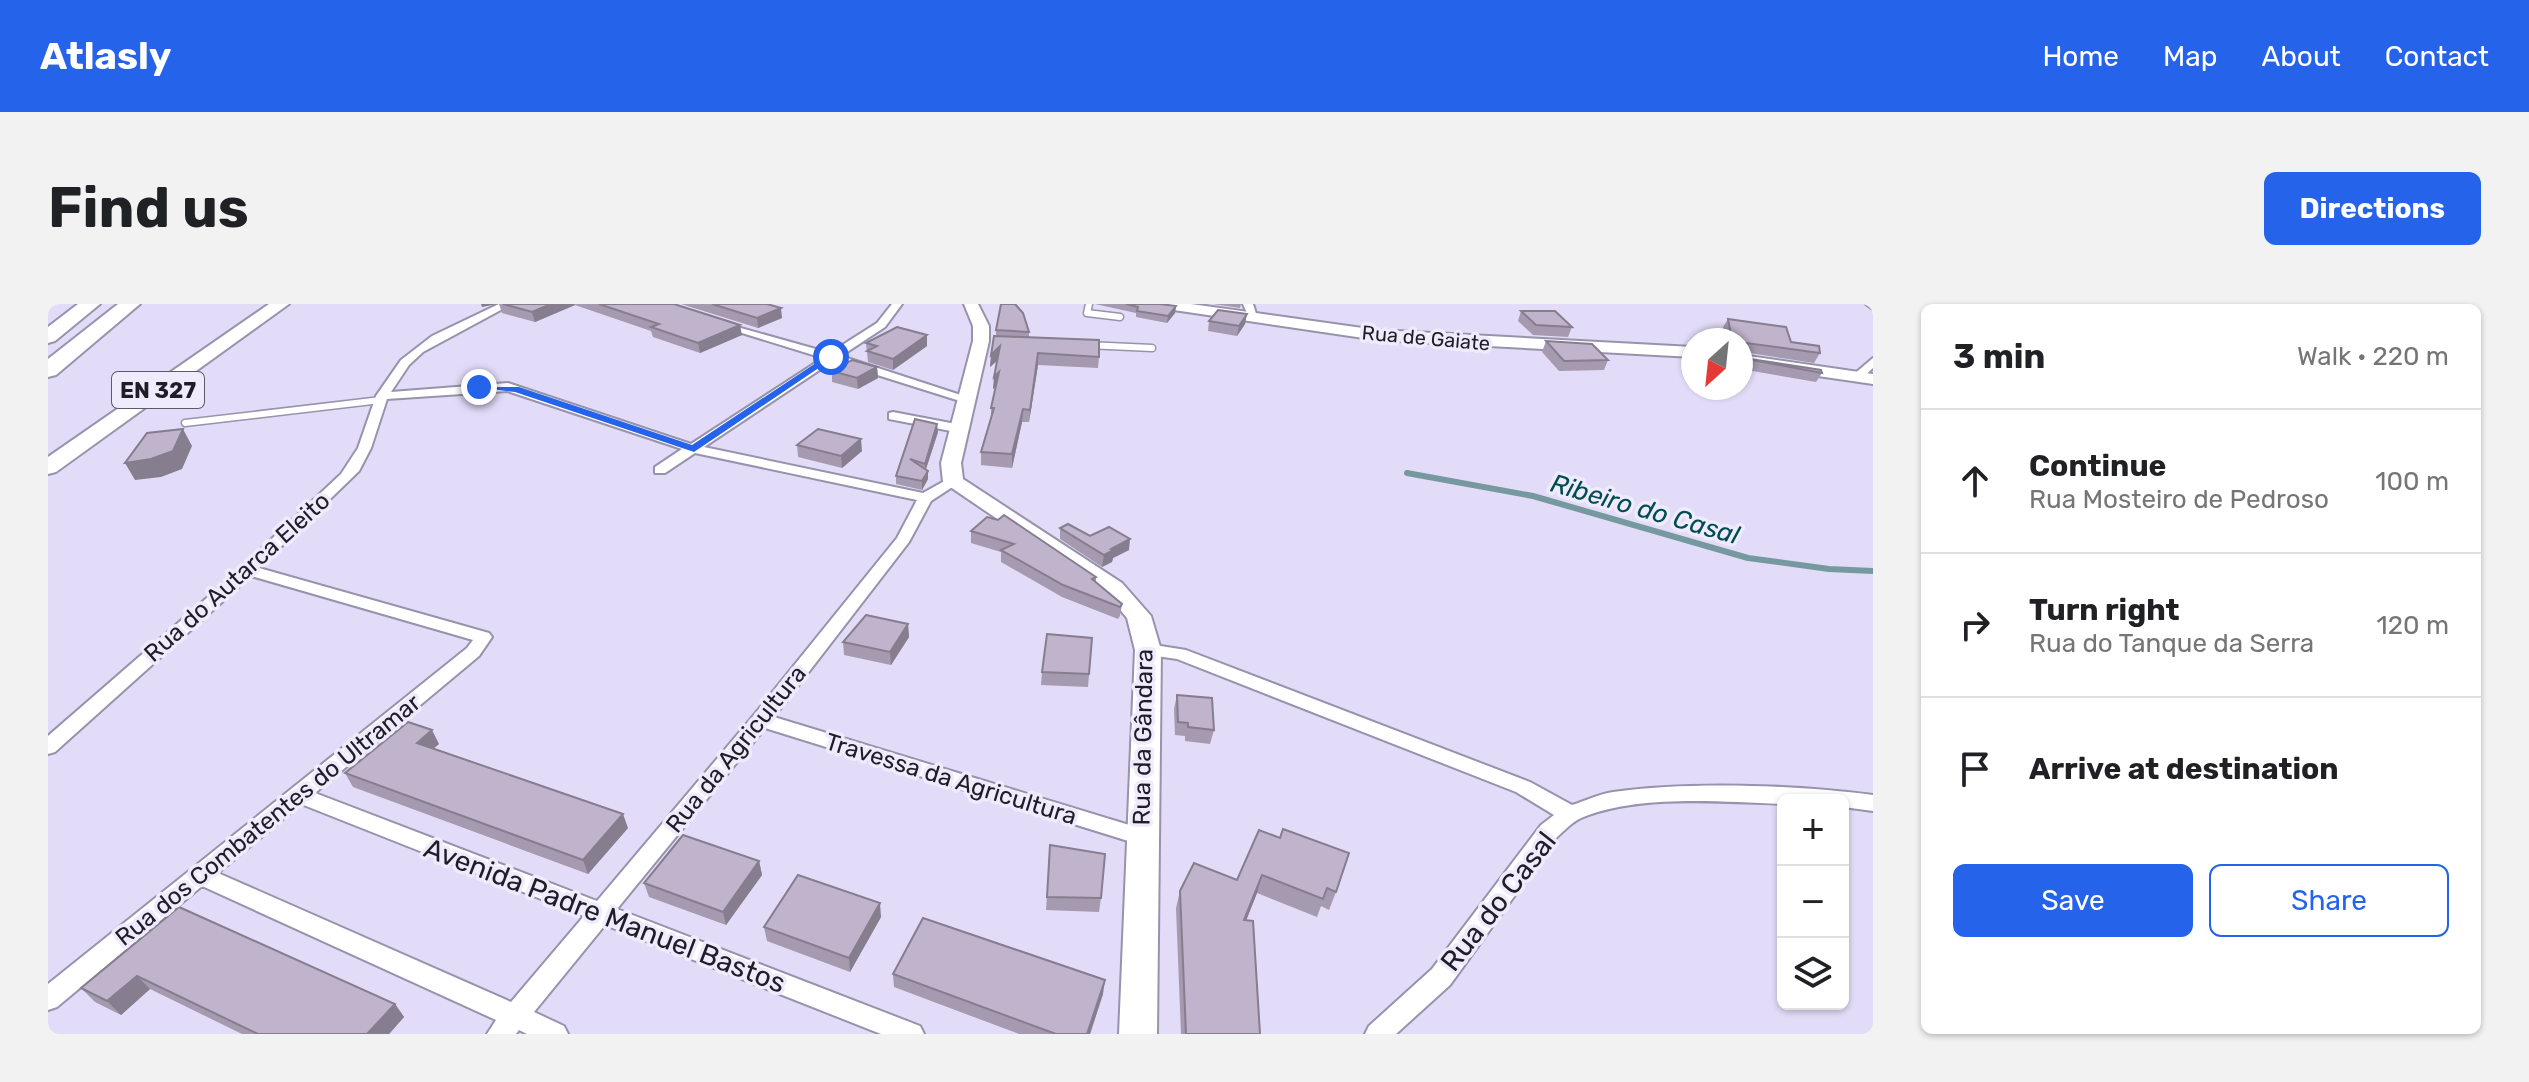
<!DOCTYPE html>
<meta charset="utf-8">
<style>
body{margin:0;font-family:Rubik,sans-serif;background:#f2f2f2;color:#202124}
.controls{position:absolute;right:24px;bottom:24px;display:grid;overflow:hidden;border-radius:12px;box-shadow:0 2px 6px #0004}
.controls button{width:72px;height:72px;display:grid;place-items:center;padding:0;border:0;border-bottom:2px solid #e0e0e0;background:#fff;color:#202124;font:40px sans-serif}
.compass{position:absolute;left:1633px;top:24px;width:72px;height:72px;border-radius:50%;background:#fff;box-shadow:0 2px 6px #0004;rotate:207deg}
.stop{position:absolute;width:24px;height:24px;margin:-18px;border:6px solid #2563eb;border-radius:50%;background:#fff}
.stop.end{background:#2563eb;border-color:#fff;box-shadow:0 2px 8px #0008}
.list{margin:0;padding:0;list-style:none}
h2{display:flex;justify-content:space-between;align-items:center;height:104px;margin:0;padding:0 32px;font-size:34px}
h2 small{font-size:26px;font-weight:400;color:#757577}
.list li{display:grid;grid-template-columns:52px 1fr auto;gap:24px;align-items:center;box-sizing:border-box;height:144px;padding:0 32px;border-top:2px solid #e0e0e0}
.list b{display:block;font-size:30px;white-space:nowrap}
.list p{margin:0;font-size:26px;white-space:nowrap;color:#757577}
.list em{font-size:26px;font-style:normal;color:#757577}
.actions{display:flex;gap:16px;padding:24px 32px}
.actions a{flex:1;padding:18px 0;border:2px solid #2563eb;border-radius:12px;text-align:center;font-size:28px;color:#2563eb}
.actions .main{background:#2563eb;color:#fff}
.icon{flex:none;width:44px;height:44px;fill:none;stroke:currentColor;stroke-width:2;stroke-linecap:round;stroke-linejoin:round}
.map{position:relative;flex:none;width:1825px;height:730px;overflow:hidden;border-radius:12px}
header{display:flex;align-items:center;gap:48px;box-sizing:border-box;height:112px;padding:0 40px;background:#2563eb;color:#fff}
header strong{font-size:38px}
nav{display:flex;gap:44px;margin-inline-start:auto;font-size:28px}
.intro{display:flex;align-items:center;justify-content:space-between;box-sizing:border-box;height:192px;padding:0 48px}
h1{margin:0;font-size:56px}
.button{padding:20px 36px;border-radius:12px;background:#2563eb;color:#fff;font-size:28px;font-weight:700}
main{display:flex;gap:48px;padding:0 48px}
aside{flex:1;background:#fff;border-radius:12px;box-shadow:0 2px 6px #0004}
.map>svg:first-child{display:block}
</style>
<header>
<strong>Atlasly</strong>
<nav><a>Home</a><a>Map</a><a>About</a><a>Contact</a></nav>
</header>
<div class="intro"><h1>Find us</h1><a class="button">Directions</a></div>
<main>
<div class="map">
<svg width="1825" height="730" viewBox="0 0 1825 730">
<rect width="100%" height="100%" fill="#e2dcf8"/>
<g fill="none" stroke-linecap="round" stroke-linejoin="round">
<polyline stroke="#7699a0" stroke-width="6" points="1359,169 1485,192 1700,254 1781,265 1825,267"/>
<defs>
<g id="service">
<polyline points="1041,0 1039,9 1072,13"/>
<polyline points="1039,41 1104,44"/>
<polyline points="137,119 333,96"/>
</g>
<g id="minor">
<path d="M451,0H464L375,48L361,61L343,88L460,79L643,140L775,54L668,21V17L782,49L829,19L844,0H854L837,23L793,52L925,95L915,98L785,57L656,143L875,189L900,175H910L912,178L883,197L861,238L726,413L1101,527L1104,533L1101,539L1093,541L717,424L569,605L872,722L876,730H833L557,621L486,708L516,722L520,730H479L471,726L468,730H439L448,716L154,582L9,703L0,706V680L419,344L425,336L203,272L7,448L0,450V432L183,273L293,170L310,144L328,92L353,56L384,32ZM459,87L634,145L607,163V169H617L647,149L869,196L849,234L706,411L549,597L267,489L431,352L444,333L441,329L211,264L311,167L323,144L339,95ZM253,500L536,612L463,698L170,569Z"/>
<polygon points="1195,0 1205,0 1210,16 1202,16"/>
<polygon points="1818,0 1825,0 1825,5"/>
<polygon points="1825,54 1825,64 1813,75 1805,75 1805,71"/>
<polygon points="845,108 913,121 919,125 913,129 841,115 841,109"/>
<path d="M1100,340L1138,346L1482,478L1524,501C1537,497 1551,490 1565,488C1642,477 1748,481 1825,491V507L1795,503V496H1735V500C1672,498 1592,490 1533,514C1524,518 1516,527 1509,533L1402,681L1348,730H1317L1321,722L1384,665L1493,521L1506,511L1468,488L1129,355L1094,350L1091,346L1094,342Z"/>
</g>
<g id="secondary">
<polygon points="916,0 930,0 941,22 941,37 913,159 915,175 1074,279 1103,312 1113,346 1109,730 1071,730 1087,346 1079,314 1058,289 895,178 893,159 925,37 925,22"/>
<polygon points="1105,0 1143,0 1329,26 1645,43 1645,53 1329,36 1112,4"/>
<polygon points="1693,51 1825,70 1825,80 1693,61"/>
</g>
<polygon id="primary" points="221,0 241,0 8,168 0,170 0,153"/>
<g id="motorway">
<polygon points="30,0 52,0 7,37 0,39 0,23"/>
<polygon points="70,0 92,0 8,71 0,73 0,55"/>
</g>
</defs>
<use href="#service" stroke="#9892ac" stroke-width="9"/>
<use href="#minor" stroke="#9892ac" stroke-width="4"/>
<use href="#secondary" stroke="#9892ac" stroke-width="4"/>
<use href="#primary" stroke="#9892ac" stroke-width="4"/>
<use href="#motorway" stroke="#9892ac" stroke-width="4"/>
<use href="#service" stroke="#fff" stroke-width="6"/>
<use href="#minor" fill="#fff" fill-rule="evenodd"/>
<use href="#secondary" fill="#fff" fill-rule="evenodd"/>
<use href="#primary" fill="#fff" fill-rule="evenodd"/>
<use href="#motorway" fill="#fff" fill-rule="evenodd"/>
</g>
<g fill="#a59aaf">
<polygon points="451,0 626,0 694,31 652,49 605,33 603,27 527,1 487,18 454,9"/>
<polygon points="633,0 719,0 734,14 710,24"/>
<polygon points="1047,0 1112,0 1128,2 1127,9 1119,19 1088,13 1088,9"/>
<polygon points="1165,0 1193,0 1192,4"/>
<polygon points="1473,7 1524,23 1520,33 1485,31 1470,17"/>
<polygon points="1680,15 1772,49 1766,59 1695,48 1696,54 1774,69 1768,78 1693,65 1693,36 1678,36 1675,23"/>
<polygon points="1161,17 1197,20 1189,32 1160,27"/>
<polygon points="948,26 981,28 981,33 948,32"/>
<polygon points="946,32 1051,53 1050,64 990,61 981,118 974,118 964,164 933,161 933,148 943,115 943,104 948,83 945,85 949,57 942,63"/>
<polygon points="1498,37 1560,56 1556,66 1511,67 1494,48"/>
<polygon points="818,39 879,42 845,66 820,58"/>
<polygon points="829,63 830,74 810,85 784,78 784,67"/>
<polygon points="890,128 878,165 880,175 874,186 848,180 848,172"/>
<polygon points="749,141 814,147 794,164 750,153"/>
<polygon points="939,213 1048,273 1048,278 1074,300 1072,312 1070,315 1014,293 953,258 953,248 923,239 923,227"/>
<polygon points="1012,224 1042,232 1081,246 1065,254 1064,258 1054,263 1012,235"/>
<polygon points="860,320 861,333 843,361 796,351 795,338"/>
<polygon points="1044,334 1040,383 993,381 994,368"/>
<polygon points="1129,391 1166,426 1162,440 1137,437 1137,432 1127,431 1126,405"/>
<polygon points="391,440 385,444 580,524 540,570 305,483 297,469"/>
<polygon points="1211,526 1288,588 1281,606 1273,602 1269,613 1209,589 1198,617 1212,730 1133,730 1128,604 1132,587 1189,576"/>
<polygon points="1002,541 1053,594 1051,608 998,606"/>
<polygon points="711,557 714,571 678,621 601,593 596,579"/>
<polygon points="131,603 347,700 356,713 341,730 194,730 102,685 73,711 47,698 33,684"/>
<polygon points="833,613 802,668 719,637 716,623"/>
<polygon points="845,670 1055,690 1042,730 971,730 846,683"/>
</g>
<g fill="#867d8f">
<polygon points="433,0 450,0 434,3"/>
<polygon points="503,0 526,0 527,1 487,18 484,8"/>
<polygon points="1128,2 1127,9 1119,19 1120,12"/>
<polygon points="733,4 734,14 710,24 709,14"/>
<polygon points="1199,10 1197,20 1189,32 1191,22"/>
<polygon points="692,21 694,31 652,49 650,39"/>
<polygon points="879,31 879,42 845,66 845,55"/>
<polygon points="952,42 952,54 942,63 943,51"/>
<polygon points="990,49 990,61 981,118 982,106"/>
<polygon points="829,63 830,74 810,85 809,74"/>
<polygon points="951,68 951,80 945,85 946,73"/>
<polygon points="975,105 974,118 964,164 964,150"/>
<polygon points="889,120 890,128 877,168 877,160"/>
<polygon points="135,125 144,142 134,165 113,173 87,176 77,159"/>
<polygon points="813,135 814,147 794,164 793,152"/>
<polygon points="880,167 880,175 874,186 874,177"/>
<polygon points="1082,235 1081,246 1065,254 1064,258 1054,263 1056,251 1063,245"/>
<polygon points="860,320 861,333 843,361 842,348"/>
<polygon points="384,426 391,440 376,453 369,439"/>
<polygon points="575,510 580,524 540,570 535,556"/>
<polygon points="711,557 714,571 678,621 675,608"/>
<polygon points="1214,571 1209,589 1191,634 1196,616"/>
<polygon points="832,599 833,613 802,668 801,654"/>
<polygon points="89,672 102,685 73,711 59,697"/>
<polygon points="1057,676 1055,690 1042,730 1039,730"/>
<polygon points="347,700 356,713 341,730 319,730"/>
</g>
<g fill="#c0b3cc" stroke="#867d8f" stroke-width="2">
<polygon points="455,0 503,0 484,8"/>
<polygon points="551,0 626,0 692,21 650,39 603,23 611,20"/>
<polygon points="664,0 719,0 733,4 709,14"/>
<polygon points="953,0 967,0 975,9 981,28 948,26"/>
<polygon points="1078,0 1112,0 1128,2 1120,12 1089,7 1090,3"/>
<polygon points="1170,6 1199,10 1191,22 1161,17"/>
<polygon points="1473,7 1507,7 1524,23 1488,21"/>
<polygon points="1680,15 1738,23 1743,38 1771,42 1772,49 1698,39 1695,42 1696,54 1773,66 1774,69 1693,54 1693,36 1684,36"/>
<polygon points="849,23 879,31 845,55 819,47 829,42 818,39"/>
<polygon points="946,32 1051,36 1051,53 990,49 982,106 975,105 964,150 933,148 946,104 943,104 951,68 946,73 952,42 943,51"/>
<polygon points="1498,37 1544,40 1560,56 1516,57"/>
<polygon points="804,56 829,63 809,74 784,67"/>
<polygon points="867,115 889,120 877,160 862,155 880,167 874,177 848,172"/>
<polygon points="135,125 125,147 103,155 77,159 99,129"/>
<polygon points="770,125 813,135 793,152 749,141"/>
<polygon points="956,211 1048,273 1044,275 1074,300 1072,303 1015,281 953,246 966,240 923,227 939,213 950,216"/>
<polygon points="1020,220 1042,232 1061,223 1082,235 1063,245 1066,246 1056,251 1012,224"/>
<polygon points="818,311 860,320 842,348 795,338"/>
<polygon points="999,330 1044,334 1041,370 994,368"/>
<polygon points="1129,391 1164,394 1166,426 1140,423 1140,419 1130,418"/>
<polygon points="360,418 384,426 369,439 575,510 535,556 297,469"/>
<polygon points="1235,525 1301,549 1288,588 1279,584 1275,595 1214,571 1196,616 1205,617 1212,730 1138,730 1132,587 1146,559 1189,576 1211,526 1232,534"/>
<polygon points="635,531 711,557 675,608 596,579"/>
<polygon points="1002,541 1057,550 1053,594 999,593"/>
<polygon points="750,571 832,599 801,654 716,623"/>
<polygon points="131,603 347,700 319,730 210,730 89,672 59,697 33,684"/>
<polygon points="875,614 1057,676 1039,730 1008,730 845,670"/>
</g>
<polygon fill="#2563eb" points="780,51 787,53 646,148 467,88 427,83 471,83 644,141"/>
<g text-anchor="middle" stroke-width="7" stroke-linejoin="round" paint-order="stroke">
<g font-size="20" fill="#1f1d27" stroke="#efebfc">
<text transform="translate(1378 34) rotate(5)" y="7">Rua de Gaiate</text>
</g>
<rect fill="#efebfc" stroke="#5d5b67" stroke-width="2" x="64" y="68" width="92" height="36" rx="6"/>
<g font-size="22" font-weight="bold" fill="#1f1d27">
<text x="110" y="94">EN 327</text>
</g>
<g font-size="24" fill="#1f1d27" stroke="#efebfc">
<text transform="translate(189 273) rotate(-42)" y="8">Rua do Autarca Eleito</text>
<text transform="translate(1095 433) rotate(-89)" y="8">Rua da Gândara</text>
<text transform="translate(688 445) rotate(-51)" y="8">Rua da Agricultura</text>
<text transform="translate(903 475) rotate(17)" y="8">Travessa da Agricultura</text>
<text transform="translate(220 516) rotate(-39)" y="8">Rua dos Combatentes do Ultramar</text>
</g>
<g font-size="26" font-style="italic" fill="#004c54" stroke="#efebfc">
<text transform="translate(1597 205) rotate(16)" y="9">Ribeiro do Casal</text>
</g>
<g font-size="28" fill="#1f1d27" stroke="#efebfc">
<text transform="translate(1450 597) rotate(-52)" y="10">Rua do Casal</text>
<text transform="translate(557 611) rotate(21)" y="10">Avenida Padre Manuel Bastos</text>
</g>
</g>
</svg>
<div class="controls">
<button>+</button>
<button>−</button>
<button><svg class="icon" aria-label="layers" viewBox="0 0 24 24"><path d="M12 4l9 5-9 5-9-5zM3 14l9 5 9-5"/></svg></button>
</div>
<svg class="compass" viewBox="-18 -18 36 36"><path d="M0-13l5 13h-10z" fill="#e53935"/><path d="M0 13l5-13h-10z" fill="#757577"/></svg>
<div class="stop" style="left:783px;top:53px"></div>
<div class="stop end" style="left:431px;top:83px"></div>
</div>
<aside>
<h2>3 min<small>Walk · 220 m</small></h2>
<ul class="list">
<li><svg class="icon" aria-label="ahead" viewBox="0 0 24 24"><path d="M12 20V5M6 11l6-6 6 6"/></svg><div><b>Continue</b><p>Rua Mosteiro de Pedroso</p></div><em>100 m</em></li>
<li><svg class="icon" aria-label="right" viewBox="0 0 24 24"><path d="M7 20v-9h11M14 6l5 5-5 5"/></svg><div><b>Turn right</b><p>Rua do Tanque da Serra</p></div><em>120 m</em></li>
<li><svg class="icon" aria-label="arrive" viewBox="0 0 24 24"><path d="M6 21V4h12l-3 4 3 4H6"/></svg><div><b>Arrive at destination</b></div></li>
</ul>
<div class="actions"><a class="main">Save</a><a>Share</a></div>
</aside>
</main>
